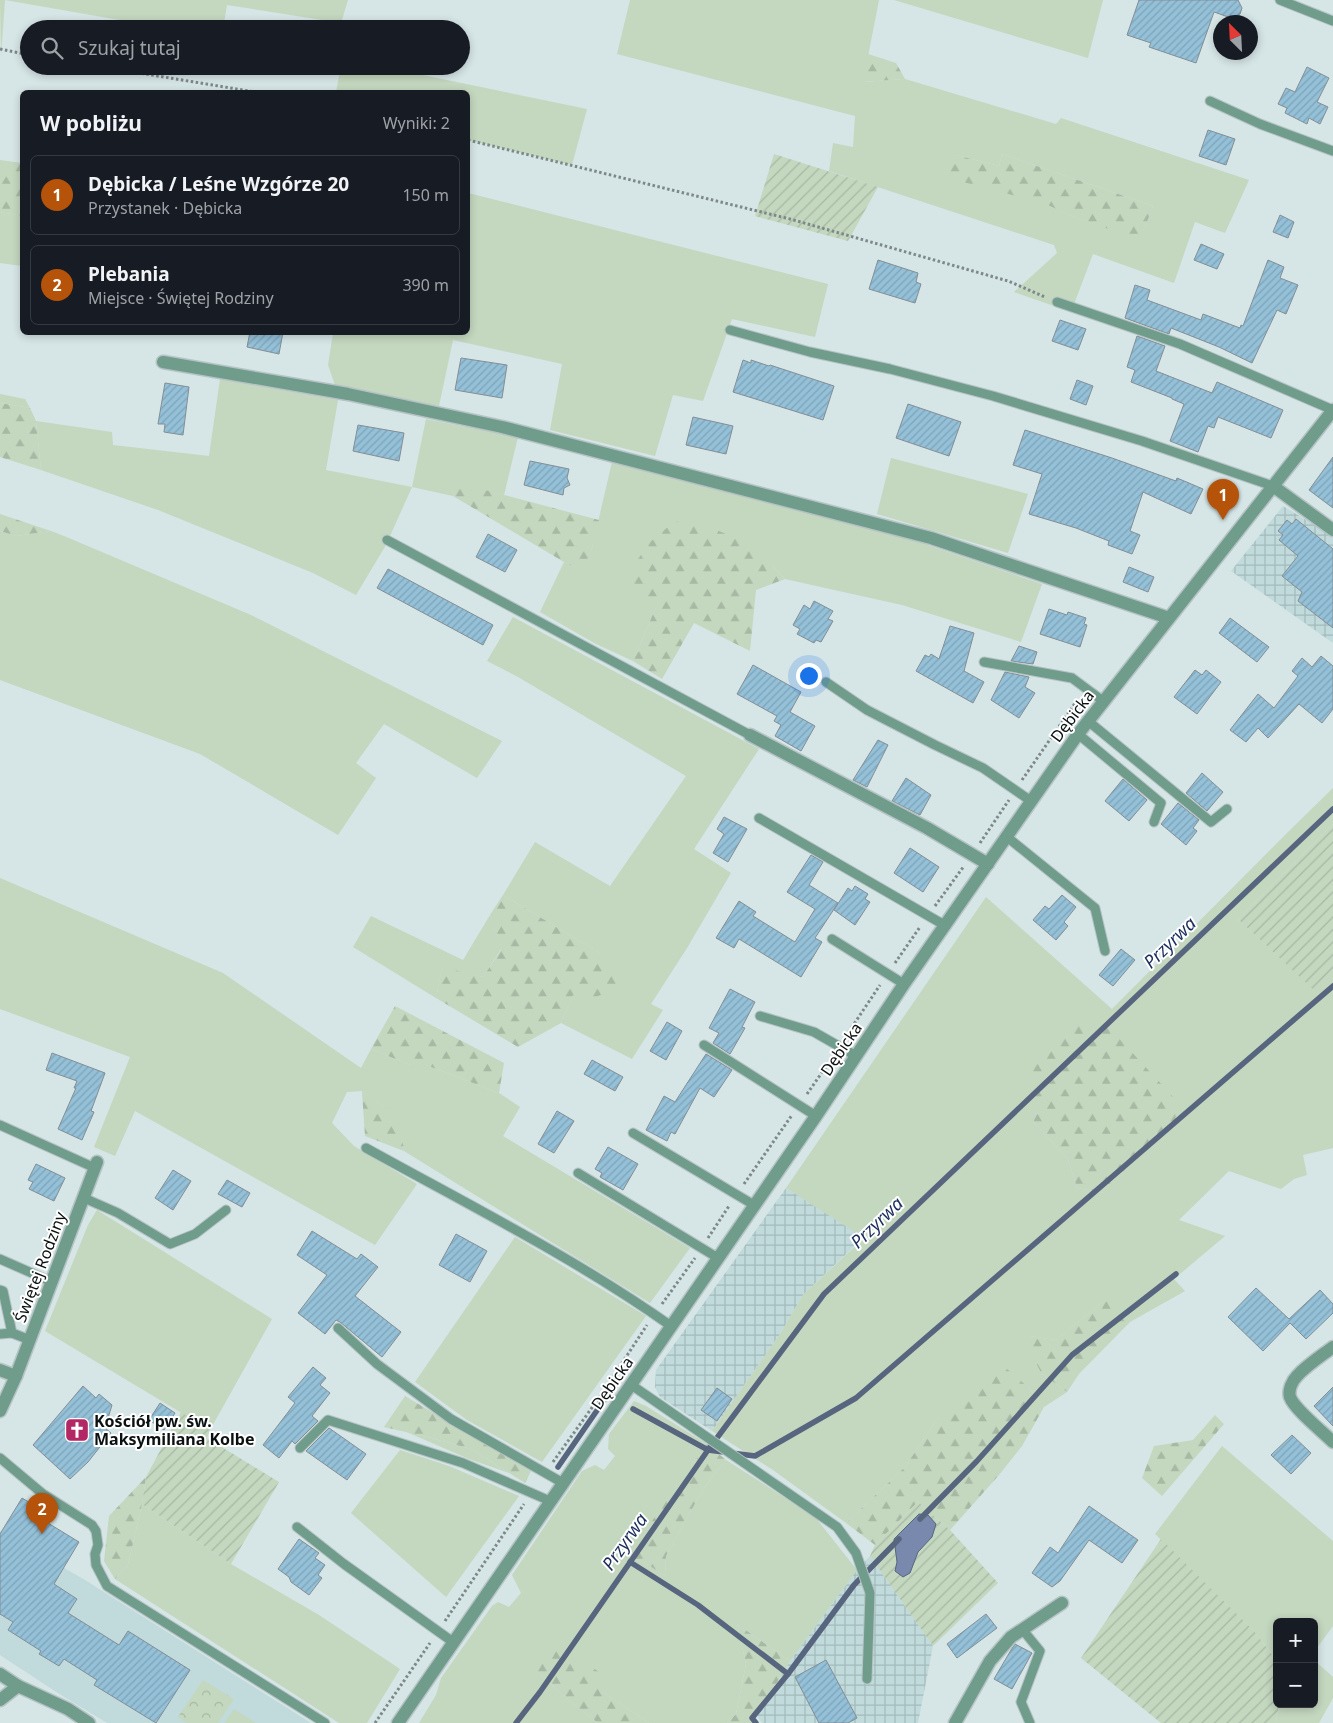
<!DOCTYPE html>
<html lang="pl">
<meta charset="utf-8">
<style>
body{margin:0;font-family:"Noto Sans",sans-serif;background:#242831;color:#f1f3f6}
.controls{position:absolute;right:15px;bottom:15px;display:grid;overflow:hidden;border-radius:8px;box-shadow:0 2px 8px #0003}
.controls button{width:45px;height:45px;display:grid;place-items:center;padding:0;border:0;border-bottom:1px solid #363941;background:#171b24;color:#f1f3f6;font:25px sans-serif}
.compass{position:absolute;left:1213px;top:15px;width:45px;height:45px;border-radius:50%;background:#171b24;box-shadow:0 2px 8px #0003;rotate:336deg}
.you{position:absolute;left:808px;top:675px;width:18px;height:18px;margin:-12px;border:4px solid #fff;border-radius:50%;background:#1a73e8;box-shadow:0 0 0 8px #1a73e833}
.badge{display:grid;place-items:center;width:32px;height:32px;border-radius:50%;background:#b45309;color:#fff;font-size:16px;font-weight:700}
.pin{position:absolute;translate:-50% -41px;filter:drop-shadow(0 1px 2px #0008)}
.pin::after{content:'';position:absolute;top:26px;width:18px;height:15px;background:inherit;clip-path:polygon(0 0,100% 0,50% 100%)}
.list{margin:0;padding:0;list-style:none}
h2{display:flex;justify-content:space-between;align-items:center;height:65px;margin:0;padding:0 20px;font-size:21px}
h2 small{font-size:16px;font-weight:400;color:#9ea1a6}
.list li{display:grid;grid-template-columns:32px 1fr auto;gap:15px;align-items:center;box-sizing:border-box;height:80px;margin:0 10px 10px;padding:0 10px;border:1px solid #363941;border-radius:8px}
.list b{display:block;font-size:19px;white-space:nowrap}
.list p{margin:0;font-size:16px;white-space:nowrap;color:#9ea1a6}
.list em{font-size:16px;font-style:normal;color:#9ea1a6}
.icon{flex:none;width:28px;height:28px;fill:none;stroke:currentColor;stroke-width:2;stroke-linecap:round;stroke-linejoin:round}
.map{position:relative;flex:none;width:1333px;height:1723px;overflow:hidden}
.search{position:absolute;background:#171b24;box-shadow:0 2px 8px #0003;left:20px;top:20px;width:450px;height:55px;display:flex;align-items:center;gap:12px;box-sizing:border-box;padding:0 18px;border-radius:28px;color:#9ea1a6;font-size:19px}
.panel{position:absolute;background:#171b24;box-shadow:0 2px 8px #0003;left:20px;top:90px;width:450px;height:245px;border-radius:8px}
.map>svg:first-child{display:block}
</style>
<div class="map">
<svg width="1333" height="1723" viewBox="0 0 1333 1723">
<defs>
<pattern id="industrial-grid" width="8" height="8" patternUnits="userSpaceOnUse" patternTransform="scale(1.25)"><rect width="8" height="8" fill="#c1dadb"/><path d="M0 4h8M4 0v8" fill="none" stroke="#a4babb"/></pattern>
<pattern id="forest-firs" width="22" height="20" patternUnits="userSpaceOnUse" patternTransform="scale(1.25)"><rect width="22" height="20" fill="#c4d7bf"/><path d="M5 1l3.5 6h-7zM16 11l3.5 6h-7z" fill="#a7b8a3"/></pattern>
<pattern id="park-crowns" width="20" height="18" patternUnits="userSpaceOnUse" patternTransform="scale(1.25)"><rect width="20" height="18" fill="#c4d7bf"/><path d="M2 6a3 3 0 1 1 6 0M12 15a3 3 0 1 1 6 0" fill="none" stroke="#a7b8a3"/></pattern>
<pattern id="garden-furrows" width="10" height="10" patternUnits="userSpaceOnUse" patternTransform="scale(1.25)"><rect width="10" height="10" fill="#c4d7bf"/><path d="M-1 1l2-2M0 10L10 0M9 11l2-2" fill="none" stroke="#a7b8a3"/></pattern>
<pattern id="building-hatch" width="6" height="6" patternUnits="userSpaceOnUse" patternTransform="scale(1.25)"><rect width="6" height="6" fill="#94c0d8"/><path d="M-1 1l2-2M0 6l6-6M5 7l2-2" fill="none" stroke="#7ea4b8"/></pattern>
</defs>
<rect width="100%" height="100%" fill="#d6e5e6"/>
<polygon fill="#c1dadb" points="0,1531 85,1580 311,1723 107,1723 61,1695 0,1655"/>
<g fill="url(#industrial-grid)">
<polygon points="1283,506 1333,536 1333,643 1231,571"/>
<polygon points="786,1188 864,1237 803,1295 780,1334 712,1431 660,1397 655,1387 656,1370"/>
<polygon points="870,1556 933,1646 918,1723 762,1723 757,1716 790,1661 857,1570"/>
</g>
<g fill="#c4d7bf" fill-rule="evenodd">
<polygon points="0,0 348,0 341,23 227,5 223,29 171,29 5,0 1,56"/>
<path d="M630,0H879L863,82L905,79L1056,124L1061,118L1249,180L1225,233L1195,222L1174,283L1093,254L1071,312L1014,292L1057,253L1054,245L829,171L833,143L853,147L855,116L617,54ZM1002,154L1153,206L1140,239L1069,215L956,155L999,166Z"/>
<polygon points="894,0 1103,0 1088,58"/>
<polygon points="341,66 379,66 587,109 572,165 468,140 468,92 336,92"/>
<polygon points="468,193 828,284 815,337 732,319 703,401 673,395 655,456 550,430 562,364 453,340 439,406 335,385 328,365 333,333 468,332"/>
<polygon points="0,212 22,216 22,266 0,263"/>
<polygon points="220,379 338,400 326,470 412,487 426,419 518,437 504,495 462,485 453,496 412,487 386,545 356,595 313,573 158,510 41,470 36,421 112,432 113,445 209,456"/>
<polygon points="0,394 25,399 30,408 0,403"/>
<polygon points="891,458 1028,494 1008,553 877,514"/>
<polygon points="612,462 916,541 1042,584 1021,642 902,605 785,579 772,566 656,607 633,661 596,644 540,612 564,562 583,570 592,548"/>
<polygon points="0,531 16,536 51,531 64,536 251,615 502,741 477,778 384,724 356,763 376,778 338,835 200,754 0,680"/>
<polygon points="513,617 759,749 694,849 731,873 687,948 651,1004 663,1010 632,1059 561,1023 573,995 600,953 503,895 535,842 610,886 686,776 518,677 487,661"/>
<path d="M1333,788V824L1238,919L1317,992L1333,978V1148L1303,1155L1307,1175L1294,1179L1281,1189L1229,1171L1179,1220L1225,1236L1174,1279L1185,1291L1130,1322L1115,1298L1100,1304L1056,1340L1030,1336L1042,1374L1067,1392L1044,1407L1028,1387L939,1416L905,1467L846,1523L773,1470L712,1431L780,1334L803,1295L864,1238L786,1188L986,897L1112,1009L1288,832ZM1038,1111L1105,1193L1077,1188L1068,1159L1033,1122Z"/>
<polygon points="0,878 223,973 361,1068 371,1049 410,1065 426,1065 499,1093 520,1107 503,1136 690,1248 650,1303 404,1151 398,1117 362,1091 347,1092 332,1123 354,1146 417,1184 375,1245 135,1111 115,1156 94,1147 130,1057 0,1009"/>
<polygon points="490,915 501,949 483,977 442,968 436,998 353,947 371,916 463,960"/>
<polygon points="97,1210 272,1319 210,1430 45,1331 88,1225"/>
<polygon points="515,1237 646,1316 542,1462 467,1420 415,1382"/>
<polygon points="634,1401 646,1406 707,1444 628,1556 644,1562 665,1576 666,1556 702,1491 726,1460 815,1517 857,1570 790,1661 737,1624 746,1664 736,1714 727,1723 649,1723 603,1692 537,1671 567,1699 598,1723 419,1723 436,1695 441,1678 492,1606 498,1602 509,1607 521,1593 512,1575 582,1471 595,1465 604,1470 615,1456 608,1449 609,1434"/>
<polygon points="402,1430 471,1449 509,1473 469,1459"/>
<polygon points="1222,1446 1333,1541 1333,1626 1314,1652 1314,1622 1277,1622 1277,1661 1254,1631 1155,1534"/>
<polygon points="400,1450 449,1466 519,1496 446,1597 351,1513"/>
<polygon points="142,1504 231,1564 319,1615 400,1669 367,1723 339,1723 115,1579 128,1565"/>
<polygon points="1314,1660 1333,1677 1333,1698 1319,1723 1276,1723 1279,1704 1314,1704"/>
<polygon points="234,1709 256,1723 224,1723"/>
</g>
<g fill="url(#forest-firs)">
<polygon points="868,54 896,63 905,79 862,82"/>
<polygon points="1002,154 1153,206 1140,240 1069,215 1046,204 948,178 956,155 999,166"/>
<polygon points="0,160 22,163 22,216 0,212"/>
<polygon points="0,403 30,408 36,421 41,470 0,457"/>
<polygon points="462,484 599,520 592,548 583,571 564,562 453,496"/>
<polygon points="0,514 51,531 16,536 0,531"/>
<polygon points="675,521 707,526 769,552 772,566 785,579 756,590 750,651 694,623 662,679 633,661 656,607 624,580 649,543"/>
<polygon points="503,895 600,953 623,974 623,988 585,1000 573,995 561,1023 518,1047 436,998 442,967 483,977 501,950 490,915"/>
<polygon points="395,1006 504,1063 499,1093 426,1065 410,1065 371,1049"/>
<polygon points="1101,1019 1176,1100 1175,1138 1105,1193 1077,1188 1068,1159 1033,1122 1038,1111 1028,1090 1029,1060 1061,1033 1079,1022 1096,1023"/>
<polygon points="362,1091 399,1117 404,1151 365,1136"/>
<polygon points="1115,1297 1130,1322 1079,1374 1067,1392 1042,1374 1030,1352 1030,1336 1056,1340 1100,1304"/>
<polygon points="1007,1369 1028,1387 1044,1407 1022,1446 999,1475 950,1530 918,1502 875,1545 846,1523 905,1467 939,1416 987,1372"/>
<polygon points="405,1396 531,1471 525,1483 471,1449 428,1437 384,1427"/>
<polygon points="1215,1415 1224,1424 1162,1496 1142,1478 1154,1446 1193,1440"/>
<polygon points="707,1444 726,1460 702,1491 666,1556 665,1576 644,1562 627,1556"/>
<polygon points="146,1477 142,1504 128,1565 115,1579 104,1561 109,1516"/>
<polygon points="737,1624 790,1661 753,1723 727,1723 736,1714 746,1664"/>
<polygon points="559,1647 604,1675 603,1692 649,1723 598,1723 567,1699 537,1671 540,1658"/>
</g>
<polygon fill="url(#park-crowns)" points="203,1680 234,1699 218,1723 187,1723 178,1717"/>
<g fill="url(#garden-furrows)">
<polygon points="774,154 878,187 848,241 755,216"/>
<polygon points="1333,824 1333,978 1317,993 1238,919"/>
<polygon points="181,1412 210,1430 207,1438 279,1482 231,1564 142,1504 146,1477"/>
<polygon points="918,1502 950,1530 998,1583 933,1646 870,1556 875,1545"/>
<polygon points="1161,1539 1254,1631 1277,1661 1277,1704 1279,1704 1276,1723 1161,1723 1081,1658"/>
</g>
<polygon fill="#7889ad" stroke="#57657e" points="919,1514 928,1515 936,1524 932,1537 918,1552 910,1573 903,1577 895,1571 897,1562 894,1539"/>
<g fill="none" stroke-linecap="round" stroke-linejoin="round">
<g stroke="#57657e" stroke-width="5.5">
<polyline points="633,1409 708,1450 755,1456 856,1398 1333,986"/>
<polyline points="558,1467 609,1393 610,1393"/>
<polyline points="920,1519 977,1461 1072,1355 1176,1274"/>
<polyline points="630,1562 698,1605 788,1674 752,1718 756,1723"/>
<polyline points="788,1674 854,1585 899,1539"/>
<polyline points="516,1723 540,1692 708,1450 824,1294 1333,809"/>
</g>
</g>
<g fill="url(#building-hatch)" stroke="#838e95">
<polygon points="1139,0 1238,0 1242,8 1240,14 1231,18 1214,12 1196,63 1149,47 1151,43 1127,35"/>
<polygon points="1307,67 1329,78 1317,102 1328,107 1320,124 1309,118 1307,124 1285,113 1287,108 1278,104 1286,88 1295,92"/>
<polygon points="1208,130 1235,139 1226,165 1199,156"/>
<polygon points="1280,215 1294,222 1288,238 1273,232"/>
<polygon points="1201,244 1224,254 1217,269 1194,260"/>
<polygon points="878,260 918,273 916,282 921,284 915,303 869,289"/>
<polygon points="1268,260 1284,267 1280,278 1298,285 1286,314 1277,310 1252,363 1219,347 1171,328 1169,334 1125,318 1135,285 1150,290 1147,300 1201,320 1203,314 1240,328 1241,325 1243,326"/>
<polygon points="1060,320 1086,329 1078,350 1052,341"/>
<polygon points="250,332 283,332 279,354 247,347"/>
<polygon points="1137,336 1165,346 1156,371 1212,393 1217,382 1283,410 1271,438 1218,417 1214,428 1208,426 1198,452 1170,441 1184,404 1172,399 1172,398 1131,382 1135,370 1127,367"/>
<polygon points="461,358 507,365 502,398 455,390"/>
<polygon points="743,360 751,363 751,360 769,366 770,365 834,386 823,420 733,392"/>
<polygon points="1077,380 1093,386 1086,405 1070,399"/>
<polygon points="165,383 189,387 183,435 164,432 165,424 158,424"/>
<polygon points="908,404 961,422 949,456 896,438"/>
<polygon points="693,417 733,426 726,454 686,445"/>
<polygon points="358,425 404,433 399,461 353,451"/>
<polygon points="1025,430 1112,458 1176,481 1177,478 1203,489 1191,514 1143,492 1130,531 1140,535 1132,554 1108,545 1109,541 1076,528 1029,514 1042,474 1013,465"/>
<polygon points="1333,457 1333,508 1309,490"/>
<polygon points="530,461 569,469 567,478 570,485 564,488 563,495 524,485"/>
<polygon points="1296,519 1333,549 1333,628 1298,601 1302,592 1282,576 1298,556 1279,540 1283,535 1278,531 1287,520 1292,524"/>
<polygon points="488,534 517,550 505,572 476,557"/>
<polygon points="1129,567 1154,577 1148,592 1123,582"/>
<polygon points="388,569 493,625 483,645 377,588"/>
<polygon points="814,601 833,611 828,619 833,621 821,642 816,640 814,643 797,634 800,629 793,625 804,605 810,609"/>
<polygon points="1049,609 1067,615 1068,612 1086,618 1084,624 1087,625 1080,647 1040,634"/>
<polygon points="1230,618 1269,647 1257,662 1219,633"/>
<polygon points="950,626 974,633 964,671 984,682 973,703 916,671 925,655 929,657 931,654 939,659"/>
<polygon points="1019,646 1037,652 1033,664 1011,661"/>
<polygon points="1321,656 1333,666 1333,709 1322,723 1299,704 1268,738 1258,728 1246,742 1230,730 1258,694 1274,708 1298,676 1292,671 1302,658 1312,667"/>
<polygon points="753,665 801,692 790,712 815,726 801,751 775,736 781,725 774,721 777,716 737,694"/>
<polygon points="1195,670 1202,675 1206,670 1221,682 1197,714 1174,697"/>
<polygon points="1005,672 1029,677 1025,687 1035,693 1019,718 991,700"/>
<polygon points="878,740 888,745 867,787 853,780"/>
<polygon points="1202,773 1223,792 1207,811 1186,793"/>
<polygon points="906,778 931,795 920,815 892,801"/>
<polygon points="1123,779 1147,800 1129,821 1105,801"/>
<polygon points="1178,803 1199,820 1193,828 1197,831 1186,845 1161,824"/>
<polygon points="724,817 747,829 728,862 713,853 724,834 717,829"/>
<polygon points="910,848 939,867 923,892 894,873"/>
<polygon points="811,855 823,862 809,885 838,903 815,938 822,942 801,977 739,939 734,948 716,938 739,901 756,912 753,916 795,942 815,909 787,892"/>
<polygon points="855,886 868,894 865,899 870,902 855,925 834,910 848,888 852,891"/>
<polygon points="1062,895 1076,907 1064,922 1068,926 1056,940 1033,920 1045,906 1049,909"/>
<polygon points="1121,949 1135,960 1113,986 1099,975"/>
<polygon points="730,989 755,1002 742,1027 745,1028 730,1054 713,1043 719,1033 709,1028"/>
<polygon points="667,1022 682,1031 666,1060 650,1051"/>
<polygon points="52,1053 105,1073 91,1111 94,1112 82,1140 58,1129 76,1088 74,1088 77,1081 46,1070"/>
<polygon points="706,1054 732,1070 714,1097 700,1088 675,1134 671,1132 667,1141 646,1130 664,1096 675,1102"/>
<polygon points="592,1060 623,1077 615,1091 584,1074"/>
<polygon points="557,1111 574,1121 554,1153 538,1144"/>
<polygon points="608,1147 638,1164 623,1190 600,1177 602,1173 595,1169"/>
<polygon points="36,1164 65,1178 54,1201 29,1189 33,1182 28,1180"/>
<polygon points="173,1170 191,1181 173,1210 155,1198"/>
<polygon points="227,1180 250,1193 242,1207 218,1194"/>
<polygon points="312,1231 357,1259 361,1254 378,1267 355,1296 401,1332 382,1357 340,1322 336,1320 325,1334 298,1313 327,1275 297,1255"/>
<polygon points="456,1234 487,1251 470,1282 439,1265"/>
<polygon points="1256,1288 1289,1319 1320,1290 1333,1304 1333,1313 1306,1339 1290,1323 1263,1351 1228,1317"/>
<polygon points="313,1367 326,1378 320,1385 330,1393 312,1416 318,1421 295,1444 292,1441 279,1458 263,1445 295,1403 288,1397"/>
<polygon points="83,1386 96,1398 99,1394 112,1405 105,1428 111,1433 88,1462 70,1479 33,1445"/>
<polygon points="1333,1387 1333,1426 1314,1406"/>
<polygon points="717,1388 732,1399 717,1421 701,1410"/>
<polygon points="160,1403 175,1413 164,1430 149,1420"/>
<polygon points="329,1428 366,1454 347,1480 306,1451"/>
<polygon points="1292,1435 1311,1453 1291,1474 1271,1455"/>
<polygon points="22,1498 47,1513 43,1520 79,1542 54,1584 77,1599 68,1613 119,1645 128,1631 190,1670 156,1723 94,1685 97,1680 64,1659 59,1666 39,1654 41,1651 8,1630 13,1622 0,1614 0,1534"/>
<polygon points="1089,1506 1138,1540 1122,1563 1089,1540 1060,1581 1052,1587 1032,1573 1050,1547 1058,1553"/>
<polygon points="299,1539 319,1553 315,1558 325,1565 318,1575 322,1578 309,1595 291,1582 289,1577 278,1569"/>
<polygon points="986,1614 997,1628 957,1658 947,1644"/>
<polygon points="1015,1644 1032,1653 1012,1689 994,1679 1011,1650"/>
<polygon points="826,1660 857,1718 848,1723 819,1723 795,1677"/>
</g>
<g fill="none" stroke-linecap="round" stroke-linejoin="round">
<defs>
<g id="service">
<polyline points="1280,0 1333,21"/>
<polyline points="1210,101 1260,124 1333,151"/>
<polyline points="1057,302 1180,344 1333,410"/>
<polyline points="730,330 810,352 890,369 993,396 1142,441 1273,486"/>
<polyline points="387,540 750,735"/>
<polyline points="984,662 1072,678 1103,701"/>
<polyline points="826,682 867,710 935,745 983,768 1031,801"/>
<polyline points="1088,721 1211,822 1227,809"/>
<polyline points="1078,734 1161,803 1154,822"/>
<polyline points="759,818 946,926"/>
<polyline points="1007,837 1095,908 1105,951"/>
<polyline points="832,939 904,984"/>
<polyline points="760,1016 814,1032 856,1056"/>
<polyline points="704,1045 816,1116"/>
<polyline points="0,1125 95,1168"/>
<polyline points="633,1133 754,1205"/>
<path d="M366,1148C469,1205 575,1258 671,1326"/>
<polyline points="578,1173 718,1258"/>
<polyline points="84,1198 118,1213 170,1244 195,1234 226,1210"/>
<polyline points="0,1259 52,1282"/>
<polyline points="0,1290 3,1291 12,1333 30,1340"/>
<polyline points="338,1328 377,1364 451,1419 563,1483"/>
<polyline points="0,1334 12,1333"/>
<polyline points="630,1384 837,1527 856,1553 870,1593 867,1679"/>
<polyline points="300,1448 328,1420 463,1463 550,1501"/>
<polyline points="0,1458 43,1494 92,1525 96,1531 98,1545 95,1554 96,1565 107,1586 325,1723"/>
<polyline points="297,1527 344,1564 453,1642"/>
<polyline points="1022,1629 1040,1651 1021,1702 1030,1723"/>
</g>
<g id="minor">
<polyline points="163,362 348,394 502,427 931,538 1169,618"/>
<polyline points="1273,486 1333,530"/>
<polyline points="750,735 927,828 988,864"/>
<path d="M1333,1347C1321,1356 1307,1365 1297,1376C1292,1381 1288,1390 1290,1397C1294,1409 1323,1432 1333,1442"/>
<polyline points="0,1370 16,1376"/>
<polyline points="0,1411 16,1376 97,1162"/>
<polyline points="0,1674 18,1686"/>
<polyline points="0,1700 18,1686 68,1709 89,1723"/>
<polyline points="955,1723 990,1661 1011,1637 1062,1603"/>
</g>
<polyline id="tertiary" points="398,1723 816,1116 904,984 1078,734 1333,410"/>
</defs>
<use href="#service" stroke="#b6c3c4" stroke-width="11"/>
<use href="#minor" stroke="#b6c3c4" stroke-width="15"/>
<use href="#tertiary" stroke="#b6c3c4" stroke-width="15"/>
<g stroke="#7d8889" stroke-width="3" stroke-dasharray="2.5 2.5" stroke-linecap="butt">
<polyline points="0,49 29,55"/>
<polyline points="97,66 255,92"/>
<polyline points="468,140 790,219 1008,281 1045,297"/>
<polyline points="1022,780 1078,699"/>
<polyline points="980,843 1009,800"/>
<polyline points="935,906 964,866"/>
<polyline points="895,963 920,927"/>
<polyline points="846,1036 880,985"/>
<polyline points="807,1094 832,1058"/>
<polyline points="744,1184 792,1115"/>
<polyline points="708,1238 729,1206"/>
<polyline points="662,1304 695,1258"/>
<polyline points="553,1462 601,1395 647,1325"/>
<polyline points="445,1621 524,1504"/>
<polyline points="375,1723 430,1643"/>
</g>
<use href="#service" stroke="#709c8c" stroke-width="9"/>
<use href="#minor" stroke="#709c8c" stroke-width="12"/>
<use href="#tertiary" stroke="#709c8c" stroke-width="12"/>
</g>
<defs>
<symbol id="church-square" viewBox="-11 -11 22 22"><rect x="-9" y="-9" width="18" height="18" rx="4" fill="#b22764" stroke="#fff"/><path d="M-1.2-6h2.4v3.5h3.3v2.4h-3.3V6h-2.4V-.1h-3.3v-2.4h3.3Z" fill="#fff"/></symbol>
</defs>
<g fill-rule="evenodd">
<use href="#church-square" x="63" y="1416" width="28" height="28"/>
</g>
<g text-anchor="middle" stroke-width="4" stroke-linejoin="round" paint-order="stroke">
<g font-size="16" fill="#0b1011" stroke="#fff">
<text transform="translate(1072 716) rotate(-53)" y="6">Dębicka</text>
<text transform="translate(841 1049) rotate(-56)" y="6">Dębicka</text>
<text transform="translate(40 1267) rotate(-69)" y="6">Świętej Rodziny</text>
<text transform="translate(612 1383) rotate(-55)" y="6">Dębicka</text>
</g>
<g font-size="16" font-weight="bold" fill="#0b1011" stroke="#fff" text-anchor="start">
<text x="94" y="1427">Kościół pw. św.<tspan x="94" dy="18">Maksymiliana Kolbe</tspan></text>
</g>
<g font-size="18" font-style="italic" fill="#1a2d5c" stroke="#fff">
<text transform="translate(1170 943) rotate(-44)" y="6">Przyrwa</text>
<text transform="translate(877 1223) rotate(-44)" y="6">Przyrwa</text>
<text transform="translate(625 1542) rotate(-55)" y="6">Przyrwa</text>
</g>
</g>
</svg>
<div class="controls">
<button>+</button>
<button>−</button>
</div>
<svg class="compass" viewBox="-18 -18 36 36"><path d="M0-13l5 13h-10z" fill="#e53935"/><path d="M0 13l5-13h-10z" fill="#9ea1a6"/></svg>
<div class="you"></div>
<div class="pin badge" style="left:1223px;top:520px">1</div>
<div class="pin badge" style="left:42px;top:1534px">2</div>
<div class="search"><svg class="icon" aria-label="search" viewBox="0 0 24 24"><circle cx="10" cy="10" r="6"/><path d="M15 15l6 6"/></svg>Szukaj tutaj</div>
<section class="panel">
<h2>W pobliżu<small>Wyniki: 2</small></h2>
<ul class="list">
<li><span class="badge">1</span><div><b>Dębicka / Leśne Wzgórze 20</b><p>Przystanek · Dębicka</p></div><em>150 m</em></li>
<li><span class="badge">2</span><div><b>Plebania</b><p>Miejsce · Świętej Rodziny</p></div><em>390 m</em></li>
</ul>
</section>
</div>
